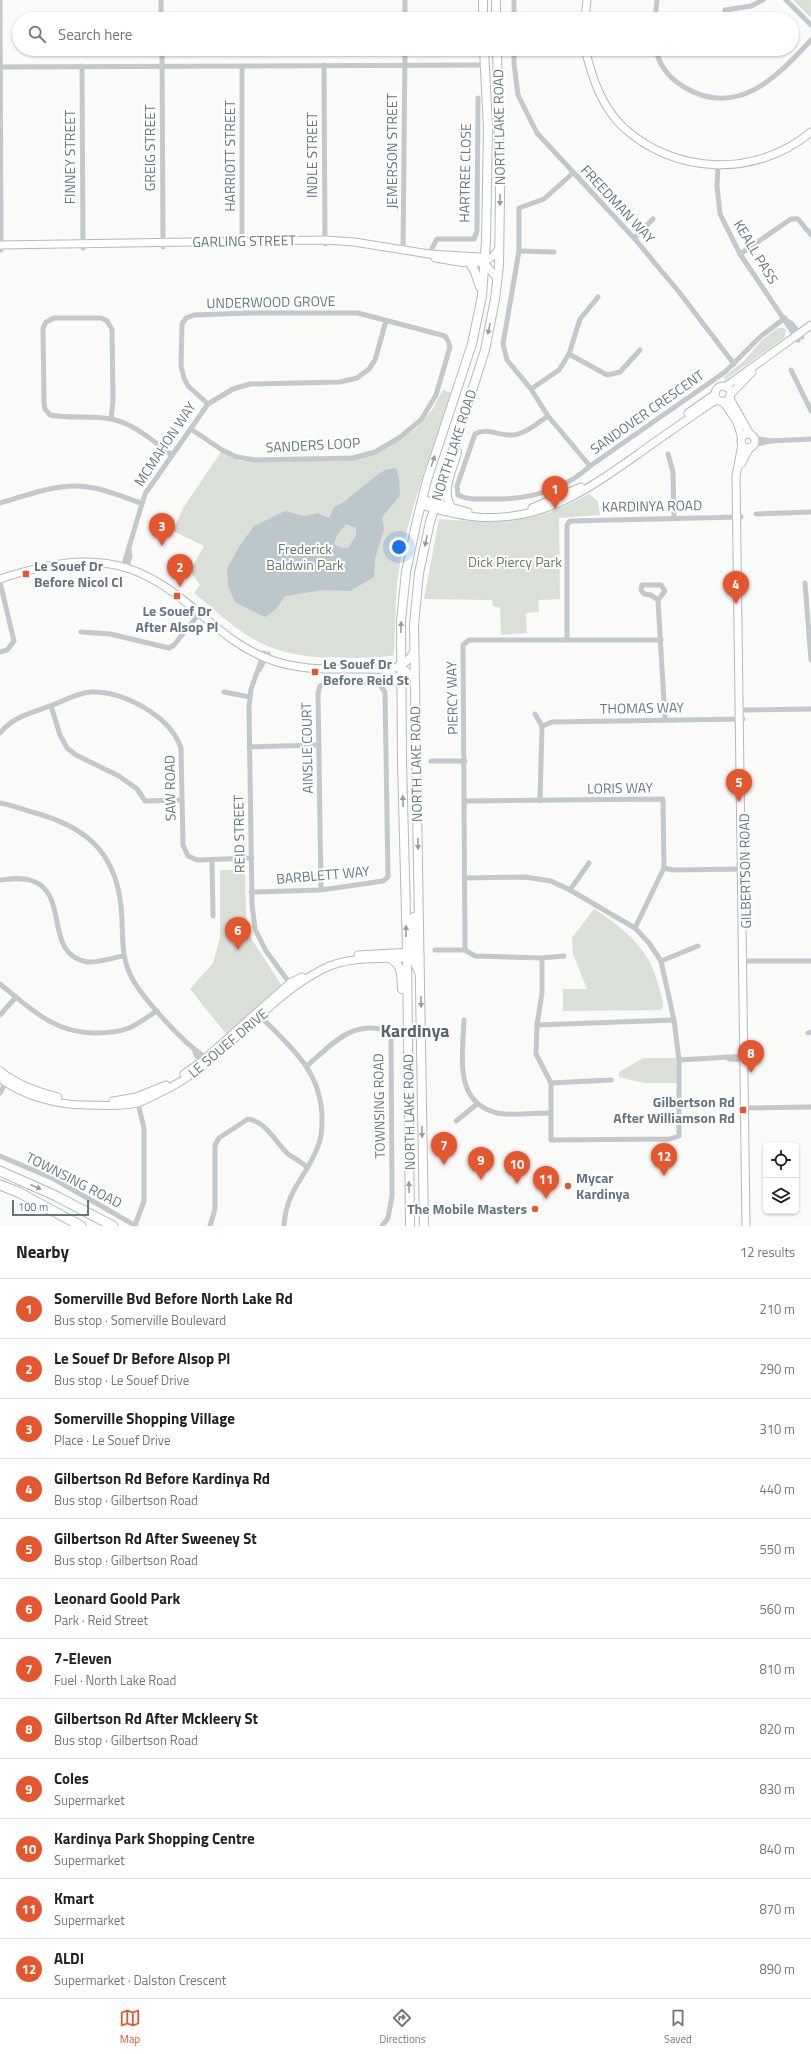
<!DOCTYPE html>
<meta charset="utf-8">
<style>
body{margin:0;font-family:"Titillium Web",sans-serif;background:#f6f6f6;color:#222}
.controls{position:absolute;right:12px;bottom:12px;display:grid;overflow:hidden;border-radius:6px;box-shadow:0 1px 3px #0004}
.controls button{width:36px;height:36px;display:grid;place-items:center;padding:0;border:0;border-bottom:1px solid #e0e0e0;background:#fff;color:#222;font:20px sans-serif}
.scale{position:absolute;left:12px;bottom:10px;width:77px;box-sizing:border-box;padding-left:4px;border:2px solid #657683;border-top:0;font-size:11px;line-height:14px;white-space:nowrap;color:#657683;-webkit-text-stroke:3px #fff;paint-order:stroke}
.you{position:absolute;left:399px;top:547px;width:14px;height:14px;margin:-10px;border:3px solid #fff;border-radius:50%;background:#1a73e8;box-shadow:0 0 0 6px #1a73e833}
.badge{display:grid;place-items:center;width:26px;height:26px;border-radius:50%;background:#e4572e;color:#fff;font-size:13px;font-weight:700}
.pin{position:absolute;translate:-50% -33px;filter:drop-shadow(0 1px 2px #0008)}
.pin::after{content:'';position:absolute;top:21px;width:14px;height:12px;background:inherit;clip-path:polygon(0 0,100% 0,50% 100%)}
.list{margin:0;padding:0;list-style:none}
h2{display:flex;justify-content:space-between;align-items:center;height:52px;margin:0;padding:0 16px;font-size:17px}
h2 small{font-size:13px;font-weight:400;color:#767676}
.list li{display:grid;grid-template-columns:26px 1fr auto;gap:12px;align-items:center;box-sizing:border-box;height:60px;padding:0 16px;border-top:1px solid #e0e0e0}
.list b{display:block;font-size:15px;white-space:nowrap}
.list p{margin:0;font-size:13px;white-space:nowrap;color:#767676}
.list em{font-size:13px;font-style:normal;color:#767676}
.icon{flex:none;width:22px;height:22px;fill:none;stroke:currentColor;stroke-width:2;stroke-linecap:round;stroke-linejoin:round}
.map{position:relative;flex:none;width:811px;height:1226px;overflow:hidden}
.search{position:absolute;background:#fff;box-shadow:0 1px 3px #0004;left:12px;right:12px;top:12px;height:44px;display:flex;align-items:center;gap:10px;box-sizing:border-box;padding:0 14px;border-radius:22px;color:#767676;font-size:15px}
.sheet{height:772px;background:#fff}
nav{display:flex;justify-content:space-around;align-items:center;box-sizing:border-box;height:56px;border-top:1px solid #e0e0e0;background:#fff;font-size:11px;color:#767676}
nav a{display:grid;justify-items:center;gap:2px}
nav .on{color:#e4572e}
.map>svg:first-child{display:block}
</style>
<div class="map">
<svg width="811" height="1226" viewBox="0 0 811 1226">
<rect width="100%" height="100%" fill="#fafaf8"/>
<g fill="#dadfd7">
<polygon points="793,0 811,0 811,18"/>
<polygon points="778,328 784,328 786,331 784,338 725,380 724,377 744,361 762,340"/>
<path d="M443,390L452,393C430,456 405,518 397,584C395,608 395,631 394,655C381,658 370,657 357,658C318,658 284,658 250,637C230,625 212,607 194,593L200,585L190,571L204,546L173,531L183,508L221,452L240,461L353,460L376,454L417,428L432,410Z"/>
<path d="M589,494L598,501L600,515L559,518L560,599L538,600L539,612L526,613L527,633L501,635L500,608L493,606L492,600L424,599L439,519C473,522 514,522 547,513C562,508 575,501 589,494Z"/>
<polygon points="220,870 245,870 246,915 251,938 282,986 226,1034 190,989 213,963 220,938"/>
<path d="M594,909C627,931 649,948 659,987C661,994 664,1002 663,1008L660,1010L563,1011V989H587L573,954L572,938Z"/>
<polygon points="643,1058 676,1058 677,1083 644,1083 619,1077 619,1072"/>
</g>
<path fill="#bbc7cb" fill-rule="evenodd" d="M396,468L399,480L400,496L382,517L384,529L375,559L374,577L350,591L323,590L285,596L276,609L265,617L235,602L228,586L227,569L240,545L254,526L285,511L304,516L318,513L329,518L334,507L344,502L373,478L385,470ZM346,524L356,528V536L348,548H342L334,544L337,535Z"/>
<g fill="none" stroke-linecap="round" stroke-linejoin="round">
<defs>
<g id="secondary">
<polyline points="585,19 587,0"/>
<path d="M585,49C592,77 601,106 623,127C675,175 756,178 811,132"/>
<polyline points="0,245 325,240 354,242 429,254 479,257 497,278"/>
<path d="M435,258C456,261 487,272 499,248"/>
<circle cx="723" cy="394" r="8"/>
<polyline points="725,387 811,325"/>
<polyline points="730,395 752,372"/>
<polyline points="729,397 750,434"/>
<polyline points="723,401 737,422 742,438"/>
<polyline points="688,413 715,394"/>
<circle cx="748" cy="441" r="7"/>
<polyline points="742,444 736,476 746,1226"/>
<polyline points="741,464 750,447"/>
<polyline points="422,499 468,512"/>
<path d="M421,505C439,510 458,516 477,517C541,522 584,492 634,457C659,439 685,421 711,403L718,400"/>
<polyline points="532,508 581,487"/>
<path d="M0,579C42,565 84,555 127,568C185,587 214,638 266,658C297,671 331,669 365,669C386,669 403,673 414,651"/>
<polyline points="399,665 415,679"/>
<polyline points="358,955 411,952 420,957"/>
<path d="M0,1071C16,1084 38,1092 58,1097"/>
<polyline points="184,1074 201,1062 290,983 302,977"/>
<path d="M0,1078C23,1096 57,1105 86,1105C102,1105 121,1107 137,1103C145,1101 152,1096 159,1093C223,1064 262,1000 323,969C349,956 379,959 407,958L413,960L419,973"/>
<polyline points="113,1101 136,1097 166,1085"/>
</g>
<g id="primary">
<polyline points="483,0 483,19"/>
<polyline points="496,0 496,19"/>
<polyline points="470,263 475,272 480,287"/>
<path d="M451,507C440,491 453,469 457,452"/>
<polyline points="387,669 401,685"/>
<polyline points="407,958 414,948 414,917"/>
<path d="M391,959C403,966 401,976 402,989"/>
<polyline points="410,1226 407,952 402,762 401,621 406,572 417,520 427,480 472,344 482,296 486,241 488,128 484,49"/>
<polyline points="424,1226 414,625 419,573 430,522 485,350 495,299 499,266 500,194 497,49"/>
</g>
<g id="highway">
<polyline points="0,1171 56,1196 113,1226"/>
<polyline points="0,1185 18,1192 81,1226"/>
</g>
</defs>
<use href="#secondary" stroke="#b3babf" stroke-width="9"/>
<use href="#primary" stroke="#b5babe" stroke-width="10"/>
<use href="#highway" stroke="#b4b9bd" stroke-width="11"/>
<g stroke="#c3c8cc" stroke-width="5">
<polyline points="0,0 1,250"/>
<polyline points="161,0 161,19"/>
<polyline points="405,0 405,19"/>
<polyline points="514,0 514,19"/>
<polyline points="786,0 811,25"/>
<polyline points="655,19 657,0"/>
<polyline points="723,19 725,10 751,6 763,0"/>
<polyline points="162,49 163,247"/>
<polyline points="514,49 514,64 518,95 537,133 634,238 679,292 734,364"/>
<path d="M656,49C659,66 669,78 684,87C737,119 777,77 811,40"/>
<polyline points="324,65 325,244"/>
<polyline points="82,66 83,248"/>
<polyline points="242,66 242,245"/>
<polyline points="0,67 485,65"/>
<polyline points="718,166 717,186 720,214 740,254 798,340"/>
<polyline points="573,173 544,199 519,208 519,251 503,344 507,360 531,389 548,416 590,466 725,372 760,337 785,318"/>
<polyline points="634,238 653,219"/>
<polyline points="519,251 554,252"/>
<polyline points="403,252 405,49"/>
<polyline points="740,254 791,219 798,219 811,235"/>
<polyline points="428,256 437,239 474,239 477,231 478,98"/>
<polyline points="787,321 791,323 802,337"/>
<polyline points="569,354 607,375 620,372 640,350"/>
<polyline points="791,370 811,411"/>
<polyline points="531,389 559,370 569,354 580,319 598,297"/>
<path d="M548,416C537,423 526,434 512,435C498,436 488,427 475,434L457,486L458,495C468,500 478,499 489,499C525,500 562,492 590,466"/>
<path d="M111,419L113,401L112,329L107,321L101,318H54L46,322L43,328L44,402L45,409L50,415C70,419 91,415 111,419C134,423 154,442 172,455"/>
<polyline points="191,429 222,450 237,457 255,460 353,458 375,452 399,438 421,420 436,395 450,347 448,341 445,336 358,313 250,313 194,315 186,318 182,324 181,366 184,378 188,386 208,404"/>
<polyline points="755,438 770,441"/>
<polyline points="754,445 770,441 811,439"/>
<polyline points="668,454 673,472 674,518"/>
<path d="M0,503C31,494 62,481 94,488C110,491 126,498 141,503"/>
<polyline points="756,514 811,512"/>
<polyline points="123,567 145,494 208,404 233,389 250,384 340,382 357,378 369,369 375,360 386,321"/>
<polyline points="126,568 130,557 129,549"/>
<polyline points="0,582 14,641 7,650 0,652"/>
<polyline points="805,583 811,660"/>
<polyline points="658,600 665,591 661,585 642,585 641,590 644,594 651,595 658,600 665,719"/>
<polyline points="81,632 110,634 169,648 174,645 203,609"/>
<polyline points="567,640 567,525 570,521 741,517"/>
<polyline points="264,653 251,689 249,707 252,904 255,929 266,951 291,985"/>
<polyline points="259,670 268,654"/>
<polyline points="224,692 250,697"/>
<polyline points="51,706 60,735 67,748 76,755 119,776 137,789 145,801 182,800"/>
<polyline points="739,710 811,709"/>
<polyline points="535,714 542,726 540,801"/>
<polyline points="542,726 552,722 743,719"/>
<path d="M0,733C14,716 31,713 50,706C64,701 76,693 91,692C123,690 171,717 181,748L183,845L188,856L197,860L252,858"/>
<polyline points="249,747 319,745"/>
<polyline points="431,761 465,761"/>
<polyline points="465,801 663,799 664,868 635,928"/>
<path d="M0,803C11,805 22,809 32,812C84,826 115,850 121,906C124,932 119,956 133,980C144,999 176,1034 193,1048C198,1052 203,1055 207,1060"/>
<polyline points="212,860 213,916"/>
<polyline points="664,868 673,870 746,869"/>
<polyline points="464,878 525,877 551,881 570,890 635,928 649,943 661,961 674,1020 679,1060 679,1136 670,1139 551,1140 551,1083 536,1054 537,1025 542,993 542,958"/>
<path d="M0,880C11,879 23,877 33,881C70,895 43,954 87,962C98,963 112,958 123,956"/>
<polyline points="570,890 589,863"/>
<polyline points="251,892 321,890 383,881 388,877 385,692 380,685 372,683 324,684 320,686 318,693 321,890"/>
<polyline points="435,950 465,950 475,956 542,958 564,956"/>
<polyline points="465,950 463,645 469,640 661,640"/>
<polyline points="661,961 698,946"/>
<polyline points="742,961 811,961"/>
<path d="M0,984C31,1009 54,1033 95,1033C106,1033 119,1032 129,1028C139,1024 148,1016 157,1011"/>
<path d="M258,1014C289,1046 322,1070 322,1119C322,1128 322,1138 318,1146C307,1177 286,1189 284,1226"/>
<polyline points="0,1015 16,997"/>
<path d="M464,1020C463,1056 453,1102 497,1113C511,1116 535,1113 549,1113"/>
<polyline points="537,1025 674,1020"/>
<polyline points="808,1033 811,1032"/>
<polyline points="194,1049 196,1055 204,1064"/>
<polyline points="729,1059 748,1060"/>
<polyline points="679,1060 748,1056"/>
<path d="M307,1066C333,1043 354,1018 391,1032L392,1196L388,1218L382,1226"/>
<polyline points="551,1083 611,1080"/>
<polyline points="0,1093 7,1080"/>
<polyline points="745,1108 811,1107"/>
<polyline points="456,1121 476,1105"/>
<polyline points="0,1156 54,1179 136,1226"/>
<polyline points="135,1225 144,1201 144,1128 137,1100"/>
<path d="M210,1226L215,1209V1145L219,1138L248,1119C267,1122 275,1142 288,1154C294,1158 301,1162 307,1167"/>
</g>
<use href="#secondary" stroke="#fff" stroke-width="7"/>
<use href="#primary" stroke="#fff" stroke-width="8"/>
<use href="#highway" stroke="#fff" stroke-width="9"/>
</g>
<defs><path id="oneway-solid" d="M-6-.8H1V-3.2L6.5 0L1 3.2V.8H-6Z"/></defs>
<g fill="#939fa8">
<use href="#oneway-solid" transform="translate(500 200) rotate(91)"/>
<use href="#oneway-solid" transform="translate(489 329) rotate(102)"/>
<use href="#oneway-solid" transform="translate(433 461) rotate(-72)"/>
<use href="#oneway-solid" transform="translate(426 541) rotate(102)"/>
<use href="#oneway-solid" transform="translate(401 627) rotate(-89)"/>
<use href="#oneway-solid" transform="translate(403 801) rotate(-92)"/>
<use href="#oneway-solid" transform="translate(418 844) rotate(89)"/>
<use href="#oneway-solid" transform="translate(406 931) rotate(-91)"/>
<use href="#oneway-solid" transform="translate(421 1002) rotate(89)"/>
<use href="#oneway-solid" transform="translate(422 1132) rotate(89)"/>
<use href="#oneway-solid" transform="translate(36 1187) rotate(24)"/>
<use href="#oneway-solid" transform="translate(409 1187) rotate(-91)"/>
</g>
<g fill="#e4572e" stroke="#fff" stroke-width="1.5">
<rect x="22" y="570" width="8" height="8" rx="2"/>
<rect x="173" y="592" width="8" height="8" rx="2"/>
<rect x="311" y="668" width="8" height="8" rx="2"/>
<rect x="739" y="1106" width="8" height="8" rx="2"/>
<circle cx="568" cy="1186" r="4"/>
<circle cx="535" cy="1209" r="4"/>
</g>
<g text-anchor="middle" stroke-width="4" stroke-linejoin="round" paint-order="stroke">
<g font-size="14" fill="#657683" stroke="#fff">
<text transform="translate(499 127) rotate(-91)" y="5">NORTH LAKE ROAD</text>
<text transform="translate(150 148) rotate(-90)" y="5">GREIG STREET</text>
<text transform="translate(392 151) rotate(-90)" y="5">JEMERSON STREET</text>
<text transform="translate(312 155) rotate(-90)" y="5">INDLE STREET</text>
<text transform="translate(230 156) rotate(-90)" y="5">HARRIOTT STREET</text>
<text transform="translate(70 157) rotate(-90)" y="5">FINNEY STREET</text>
<text transform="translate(465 173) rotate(-89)" y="5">HARTREE CLOSE</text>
<text transform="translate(618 204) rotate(47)" y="5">FREEDMAN WAY</text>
<text transform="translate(244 241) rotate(-1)" y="5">GARLING STREET</text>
<text transform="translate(756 252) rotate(59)" y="5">KEALL PASS</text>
<text transform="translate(271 302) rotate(-1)" y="5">UNDERWOOD GROVE</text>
<text transform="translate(647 412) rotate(-35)" y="5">SANDOVER CRESCENT</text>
<text transform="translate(165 444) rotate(-56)" y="5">MCMAHON WAY</text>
<text transform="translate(313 445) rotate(-3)" y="5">SANDERS LOOP</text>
<text transform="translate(454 445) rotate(-72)" y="5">NORTH LAKE ROAD</text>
<text transform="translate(652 506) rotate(-1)" y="5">KARDINYA ROAD</text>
<text transform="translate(452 698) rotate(-91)" y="5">PIERCY WAY</text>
<text transform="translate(642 708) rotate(-1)" y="5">THOMAS WAY</text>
<text transform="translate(307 748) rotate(-91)" y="5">AINSLIE COURT</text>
<text transform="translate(416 764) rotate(-91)" y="5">NORTH LAKE ROAD</text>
<text transform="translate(170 788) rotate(-91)" y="5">SAW ROAD</text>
<text transform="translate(620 788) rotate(-1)" y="5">LORIS WAY</text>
<text transform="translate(239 834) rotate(-91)" y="5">REID STREET</text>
<text transform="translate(745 871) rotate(-91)" y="5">GILBERTSON ROAD</text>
<text transform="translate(323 875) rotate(-5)" y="5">BARBLETT WAY</text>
<text transform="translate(228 1043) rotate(-40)" y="5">LE SOUEF DRIVE</text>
<text transform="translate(379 1106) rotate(-91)" y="5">TOWNSING ROAD</text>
<text transform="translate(409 1112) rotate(-91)" y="5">NORTH LAKE ROAD</text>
<text transform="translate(74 1180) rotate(27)" y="5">TOWNSING ROAD</text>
</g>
<g font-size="14" fill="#687a64" stroke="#fff">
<text x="305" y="554">Frederick<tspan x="305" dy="16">Baldwin Park</tspan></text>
<text x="515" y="567">Dick Piercy Park</text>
</g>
<g font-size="14" font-weight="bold" fill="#657683" stroke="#fff" text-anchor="start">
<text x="34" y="571">Le Souef Dr<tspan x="34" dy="16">Before Nicol Cl</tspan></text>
<text x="177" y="616" text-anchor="middle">Le Souef Dr<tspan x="177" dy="16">After Alsop Pl</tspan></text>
<text x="323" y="669">Le Souef Dr<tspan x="323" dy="16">Before Reid St</tspan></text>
<text x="735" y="1107" text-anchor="end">Gilbertson Rd<tspan x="735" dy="16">After Williamson Rd</tspan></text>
<text x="576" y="1183">Mycar<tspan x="576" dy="16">Kardinya</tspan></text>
<text x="527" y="1214" text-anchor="end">The Mobile Masters</text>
</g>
<g font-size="18" font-weight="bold" fill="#57646e" stroke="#fff">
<text x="415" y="1037">Kardinya</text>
</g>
</g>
</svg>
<div class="controls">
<button><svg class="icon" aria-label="locate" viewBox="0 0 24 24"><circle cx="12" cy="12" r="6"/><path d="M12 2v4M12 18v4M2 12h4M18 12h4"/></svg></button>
<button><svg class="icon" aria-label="layers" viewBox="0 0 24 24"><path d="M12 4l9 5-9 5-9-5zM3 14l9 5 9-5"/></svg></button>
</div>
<div class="scale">100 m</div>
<div class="you"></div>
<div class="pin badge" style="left:555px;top:509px">1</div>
<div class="pin badge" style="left:180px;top:587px">2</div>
<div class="pin badge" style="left:162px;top:546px">3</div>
<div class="pin badge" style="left:736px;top:604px">4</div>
<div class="pin badge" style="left:739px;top:802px">5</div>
<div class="pin badge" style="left:238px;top:950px">6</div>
<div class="pin badge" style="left:444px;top:1165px">7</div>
<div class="pin badge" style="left:751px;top:1073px">8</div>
<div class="pin badge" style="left:481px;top:1180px">9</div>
<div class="pin badge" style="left:517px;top:1184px">10</div>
<div class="pin badge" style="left:546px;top:1199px">11</div>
<div class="pin badge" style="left:664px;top:1176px">12</div>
<div class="search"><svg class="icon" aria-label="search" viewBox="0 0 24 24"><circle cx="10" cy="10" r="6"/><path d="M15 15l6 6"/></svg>Search here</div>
</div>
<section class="sheet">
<h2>Nearby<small>12 results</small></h2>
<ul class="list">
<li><span class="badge">1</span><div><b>Somerville Bvd Before North Lake Rd</b><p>Bus stop · Somerville Boulevard</p></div><em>210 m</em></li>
<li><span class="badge">2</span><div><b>Le Souef Dr Before Alsop Pl</b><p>Bus stop · Le Souef Drive</p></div><em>290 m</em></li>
<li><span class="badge">3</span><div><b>Somerville Shopping Village</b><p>Place · Le Souef Drive</p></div><em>310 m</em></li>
<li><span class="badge">4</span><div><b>Gilbertson Rd Before Kardinya Rd</b><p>Bus stop · Gilbertson Road</p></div><em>440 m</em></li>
<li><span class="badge">5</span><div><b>Gilbertson Rd After Sweeney St</b><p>Bus stop · Gilbertson Road</p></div><em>550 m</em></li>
<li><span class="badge">6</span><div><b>Leonard Goold Park</b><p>Park · Reid Street</p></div><em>560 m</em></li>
<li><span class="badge">7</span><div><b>7-Eleven</b><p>Fuel · North Lake Road</p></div><em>810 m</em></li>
<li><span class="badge">8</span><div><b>Gilbertson Rd After Mckleery St</b><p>Bus stop · Gilbertson Road</p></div><em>820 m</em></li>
<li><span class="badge">9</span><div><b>Coles</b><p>Supermarket</p></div><em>830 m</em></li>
<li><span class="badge">10</span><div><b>Kardinya Park Shopping Centre</b><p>Supermarket</p></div><em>840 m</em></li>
<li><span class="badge">11</span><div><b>Kmart</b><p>Supermarket</p></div><em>870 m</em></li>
<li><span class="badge">12</span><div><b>ALDI</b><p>Supermarket · Dalston Crescent</p></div><em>890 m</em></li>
</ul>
</section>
<nav>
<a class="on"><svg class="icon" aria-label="map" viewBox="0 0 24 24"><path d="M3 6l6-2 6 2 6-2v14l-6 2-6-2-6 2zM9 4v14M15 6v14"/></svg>Map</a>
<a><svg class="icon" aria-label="directions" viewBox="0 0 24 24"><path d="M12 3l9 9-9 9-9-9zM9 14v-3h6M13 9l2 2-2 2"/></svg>Directions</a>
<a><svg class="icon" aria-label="saved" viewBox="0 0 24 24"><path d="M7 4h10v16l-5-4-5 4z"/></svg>Saved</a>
</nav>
